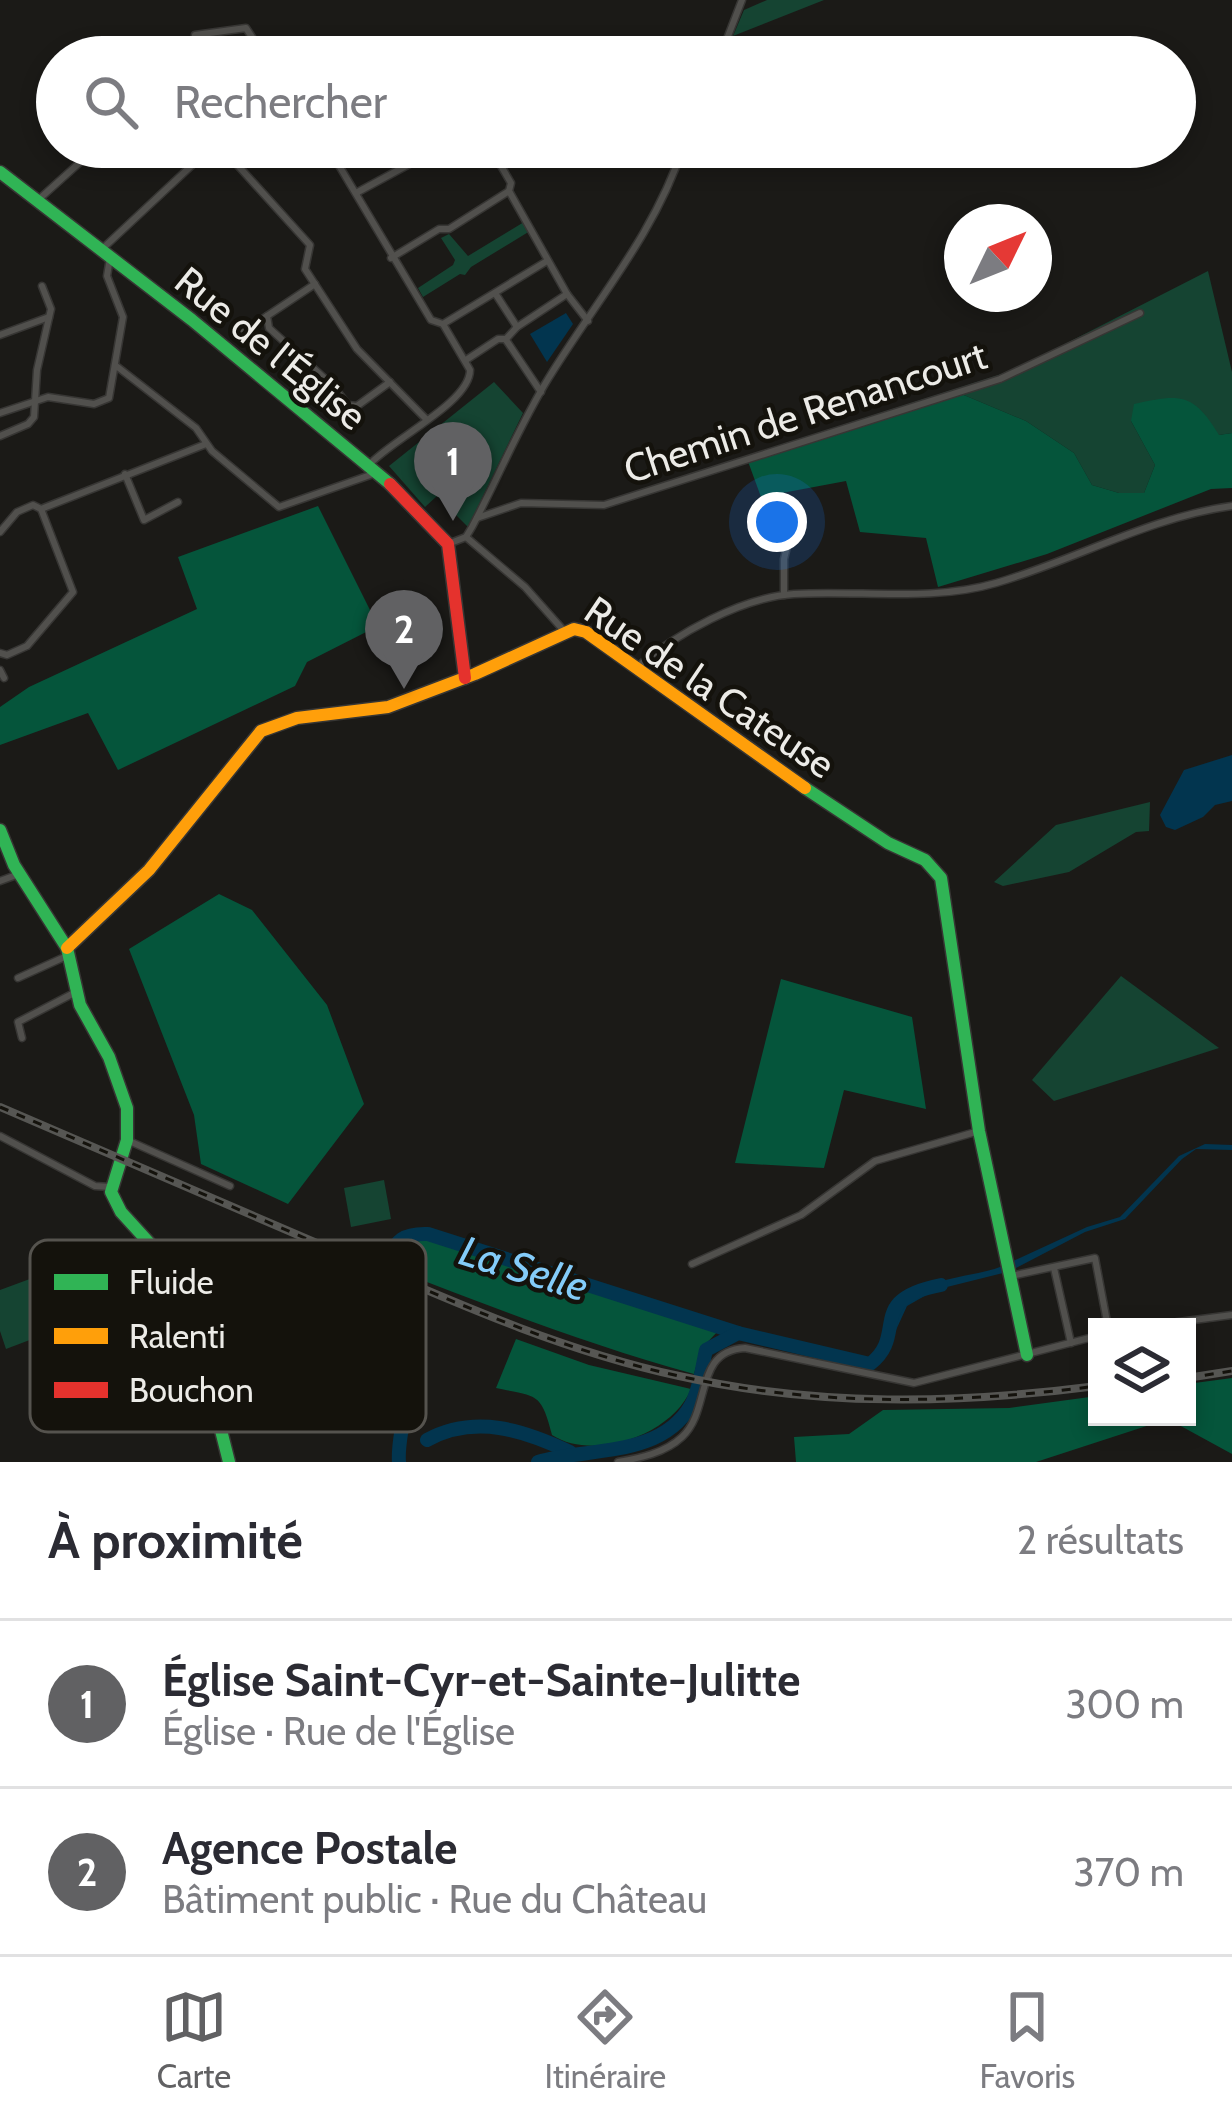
<!DOCTYPE html>
<html lang="fr">
<meta charset="utf-8">
<style>
body{margin:0;font-family:Cabin,sans-serif;background:#f7f7f7;color:#2b2b33}
.controls{position:absolute;right:36px;bottom:36px;display:grid;overflow:hidden;border-radius:0px;box-shadow:0 6px 18px #0003}
.controls button{width:108px;height:108px;display:grid;place-items:center;padding:0;border:0;border-bottom:3px solid #e1e1e2;background:#fff;color:#2b2b33;font:60px sans-serif}
.compass{position:absolute;left:944px;top:204px;width:108px;height:108px;border-radius:50%;background:#fff;box-shadow:0 6px 18px #0003;rotate:47deg}
.you{position:absolute;left:777px;top:522px;width:42px;height:42px;margin:-30px;border:9px solid #fff;border-radius:50%;background:#1a73e8;box-shadow:0 0 0 18px #1a73e833}
.badge{display:grid;place-items:center;width:78px;height:78px;border-radius:50%;background:#616163;color:#fff;font-size:39px;font-weight:700}
.pin{position:absolute;translate:-50% -99px;filter:drop-shadow(0 3px 6px #0008)}
.pin::after{content:'';position:absolute;top:63px;width:42px;height:36px;background:inherit;clip-path:polygon(0 0,100% 0,50% 100%)}
.list{margin:0;padding:0;list-style:none}
h2{display:flex;justify-content:space-between;align-items:center;height:156px;margin:0;padding:0 48px;font-size:51px}
h2 small{font-size:39px;font-weight:400;color:#7c7c81}
.list li{display:grid;grid-template-columns:78px 1fr auto;gap:36px;align-items:center;box-sizing:border-box;height:168px;padding:0 48px;border-top:3px solid #e1e1e2}
.list b{display:block;font-size:45px;white-space:nowrap}
.list p{margin:0;font-size:39px;white-space:nowrap;color:#7c7c81}
.list em{font-size:39px;font-style:normal;color:#7c7c81}
.icon{flex:none;width:66px;height:66px;fill:none;stroke:currentColor;stroke-width:2;stroke-linecap:round;stroke-linejoin:round}
.map{position:relative;flex:none;width:1232px;height:1462px;overflow:hidden}
.search{position:absolute;background:#fff;box-shadow:0 6px 18px #0003;left:36px;right:36px;top:36px;height:132px;display:flex;align-items:center;gap:30px;box-sizing:border-box;padding:0 42px;border-radius:66px;color:#7c7c81;font-size:45px}
.sheet{height:492px;background:#fff}
nav{display:flex;justify-content:space-around;align-items:center;box-sizing:border-box;height:168px;border-top:3px solid #e1e1e2;background:#fff;font-size:33px;color:#7c7c81}
nav a{display:grid;justify-items:center;gap:6px}
nav .on{color:#616163}
.map>svg:first-child{display:block}
</style>
<div class="map">
<svg width="1232" height="1462" viewBox="0 0 1232 1462">
<rect width="100%" height="100%" fill="#1b1a17"/>
<g fill="#154432">
<polygon points="767,0 824,0 733,36 744,10"/>
<polygon points="524,222 530,231 471,267 465,275 460,274 423,297 418,288 453,265 455,260 441,238 449,234 468,256"/>
<polygon points="1208,271 1232,372 1232,433 1219,435 1131,421 1155,465 1144,493 1119,493 1092,485 1074,453 1026,421 952,390 1014,370"/>
<polygon points="494,382 523,413 468,527 437,496 425,507 389,466"/>
<polygon points="1150,802 1149,831 1136,832 1069,872 1003,886 994,882 1056,825"/>
<polygon points="1121,976 1219,1048 1054,1101 1032,1080"/>
<polygon points="384,1180 391,1219 351,1227 344,1188"/>
<polygon points="65,1266 85,1319 6,1349 0,1331 0,1290"/>
</g>
<g fill="#05553b">
<path d="M952,390L1026,421L1074,453L1092,485L1119,493H1144L1155,465L1131,421L1134,404C1180,394 1193,392 1219,435L1232,433V488L1211,489L1047,554L938,587L926,538L860,532L846,481L761,497L746,456Z"/>
<polygon points="318,506 378,626 307,662 295,686 118,770 88,713 0,745 0,707 29,687 197,609 178,557"/>
<polygon points="219,894 252,910 327,1005 364,1104 288,1204 201,1164 194,1115 129,949"/>
<polygon points="781,979 912,1017 926,1109 844,1090 824,1168 735,1163"/>
<path d="M427,1238L718,1331L701,1349L694,1374C589,1345 489,1306 388,1267L400,1249Z"/>
<path d="M516,1339L589,1365L691,1389C672,1435 594,1462 552,1435C541,1392 538,1397 496,1388Z"/>
<polygon points="1232,1378 1232,1454 1168,1419 1036,1462 796,1462 794,1437 849,1434 883,1410 1009,1408 1097,1396 1097,1417 1187,1417 1187,1384"/>
</g>
<g fill="#02354f">
<polygon points="566,313 573,324 547,362 530,334"/>
<polygon points="1232,755 1232,801 1215,805 1203,817 1175,830 1166,827 1160,815 1184,770"/>
<polygon points="1205,1144 1232,1145 1232,1150 1196,1149 1182,1159 1125,1219 1085,1232 1012,1270 1011,1262 1087,1227 1120,1217 1179,1156"/>
<path d="M1005,1265L1007,1272L935,1290L907,1306L880,1365C886,1347 889,1325 899,1309C918,1275 974,1279 1005,1265Z"/>
</g>
<g fill="none" stroke-linecap="round" stroke-linejoin="round">
<g stroke="#02354f" stroke-width="14">
<path d="M427,1440C475,1414 524,1430 570,1452"/>
<path d="M399,1462C397,1441 407,1416 403,1396C392,1339 350,1326 385,1261C397,1240 403,1233 428,1234L738,1333"/>
<path d="M538,1462C588,1447 661,1458 691,1405C700,1389 702,1367 706,1350L738,1333L870,1364C909,1334 864,1300 941,1285"/>
</g>
<defs>
<g id="street">
<polyline points="195,57 195,35 246,28 265,57"/>
<polyline points="338,57 424,45 431,47 438,57"/>
<polyline points="720,57 742,0"/>
<path d="M328,147L431,320L443,324L470,370C470,403 390,440 368,466"/>
<polyline points="490,147 511,183 509,191 567,294 588,321"/>
<polyline points="222,148 310,245 305,269 357,349 426,419"/>
<polyline points="356,193 441,147"/>
<polyline points="37,201 97,147"/>
<polyline points="100,251 205,153 214,156 223,148"/>
<polyline points="391,258 439,229 449,229 509,191"/>
<polyline points="315,284 267,316 269,328 333,386 348,405 357,406 390,382"/>
<polyline points="495,293 517,327"/>
<polyline points="443,324 547,261"/>
<polyline points="0,335 49,317"/>
<polyline points="238,335 267,316"/>
<polyline points="506,340 541,392"/>
<polyline points="466,360 498,339 506,339 517,327 567,294"/>
<polyline points="115,365 196,428 212,451 279,507 376,473"/>
<polyline points="0,413 48,397 94,404 109,398 123,317 107,276 110,258"/>
<polyline points="0,436 28,424 34,417 37,370 51,309 42,286"/>
<polyline points="125,474 144,520 178,502"/>
<polyline points="477,518 521,503 604,505 1000,379 1140,313"/>
<polyline points="0,532 17,512 33,505 41,509 206,444"/>
<polyline points="466,537 525,587 565,632"/>
<path d="M448,544L466,537L472,527C498,478 519,426 548,379C595,302 655,234 683,147"/>
<polyline points="784,595 784,559 793,523"/>
<polyline points="0,653 7,655 27,646 73,592 41,509"/>
<path d="M637,667C676,634 742,597 794,594C859,590 932,602 996,583C1075,560 1150,517 1232,506"/>
<polyline points="0,670 4,678"/>
<polyline points="0,881 19,874"/>
<polyline points="18,978 69,955"/>
<polyline points="22,1038 18,1022 76,992"/>
<polyline points="0,1136 95,1186 110,1187"/>
<polyline points="127,1140 230,1186"/>
<polyline points="692,1264 801,1215 875,1161 979,1131"/>
<polyline points="1054,1268 1071,1343"/>
<polyline points="1011,1276 1095,1258 1108,1327"/>
<polyline points="1141,1327 1232,1315"/>
<path d="M618,1462C640,1458 665,1453 682,1437C712,1409 693,1351 745,1348L914,1383L1097,1336"/>
</g>
<g id="fast">
<polyline points="0,172 192,320 390,484"/>
<polyline points="805,788 888,843 925,860 941,878 979,1131 1027,1355"/>
<polyline points="0,830 14,865 67,948 80,1005 109,1057 127,1108 127,1140 111,1192 121,1212 183,1280 229,1462"/>
</g>
<polyline id="slow" points="67,948 149,870 261,731 297,718 388,707 475,674 574,629 586,632 805,788"/>
<polyline id="jam" points="390,484 448,544 465,678"/>
</defs>
<use href="#street" stroke="#373634" stroke-width="9"/>
<use href="#fast" stroke="#373634" stroke-width="15"/>
<use href="#slow" stroke="#373634" stroke-width="15"/>
<use href="#jam" stroke="#373634" stroke-width="15"/>
<use href="#street" stroke="#51504d" stroke-width="6"/>
<use href="#fast" stroke="#30b455" stroke-width="12"/>
<use href="#slow" stroke="#ff9f0a" stroke-width="12"/>
<use href="#jam" stroke="#e5322d" stroke-width="12"/>
<defs>
<g id="rail">
<path d="M0,1107C121,1158 241,1211 361,1262C465,1307 568,1352 679,1376C818,1407 957,1404 1097,1386"/>
<polyline points="1187,1378 1232,1371"/>
</g>
</defs>
<use href="#rail" stroke="#565653" stroke-width="8"/>
<use href="#rail" stroke="#14120c" stroke-width="3" stroke-dasharray="9" stroke-linecap="butt"/>
</g>
<g text-anchor="middle" stroke-width="9" stroke-linejoin="round" paint-order="stroke">
<g font-size="39" fill="#ecebe7" stroke="#14120c">
<text transform="translate(271 348) rotate(39)" y="14">Rue de l'Église</text>
<text transform="translate(805 412) rotate(-18)" y="14">Chemin de Renancourt</text>
<text transform="translate(710 687) rotate(34)" y="14">Rue de la Cateuse</text>
</g>
<g font-size="42" font-style="italic" fill="#84ccf9" stroke="#14120c">
<text transform="translate(524 1268) rotate(17)" y="15">La Selle</text>
</g>
</g>
<rect x="30" y="1240" width="396" height="192" rx="18" fill="#14120c" stroke="#55534e" stroke-width="3"/>
<rect x="54" y="1274" width="54" height="16" fill="#30b455"/>
<rect x="54" y="1328" width="54" height="16" fill="#ff9f0a"/>
<rect x="54" y="1382" width="54" height="16" fill="#e5322d"/>
<g font-size="33" fill="#ecebe7">
<text x="129" y="1294">Fluide</text>
<text x="129" y="1348">Ralenti</text>
<text x="129" y="1402">Bouchon</text>
</g>
</svg>
<div class="controls">
<button><svg class="icon" aria-label="layers" viewBox="0 0 24 24"><path d="M12 4l9 5-9 5-9-5zM3 14l9 5 9-5"/></svg></button>
</div>
<svg class="compass" viewBox="-18 -18 36 36"><path d="M0-13l5 13h-10z" fill="#e53935"/><path d="M0 13l5-13h-10z" fill="#7c7c81"/></svg>
<div class="you"></div>
<div class="pin badge" style="left:453px;top:521px">1</div>
<div class="pin badge" style="left:404px;top:689px">2</div>
<div class="search"><svg class="icon" aria-label="search" viewBox="0 0 24 24"><circle cx="10" cy="10" r="6"/><path d="M15 15l6 6"/></svg>Rechercher</div>
</div>
<section class="sheet">
<h2>À proximité<small>2 résultats</small></h2>
<ul class="list">
<li><span class="badge">1</span><div><b>Église Saint-Cyr-et-Sainte-Julitte</b><p>Église · Rue de l'Église</p></div><em>300 m</em></li>
<li><span class="badge">2</span><div><b>Agence Postale</b><p>Bâtiment public · Rue du Château</p></div><em>370 m</em></li>
</ul>
</section>
<nav>
<a class="on"><svg class="icon" aria-label="map" viewBox="0 0 24 24"><path d="M3 6l6-2 6 2 6-2v14l-6 2-6-2-6 2zM9 4v14M15 6v14"/></svg>Carte</a>
<a><svg class="icon" aria-label="directions" viewBox="0 0 24 24"><path d="M12 3l9 9-9 9-9-9zM9 14v-3h6M13 9l2 2-2 2"/></svg>Itinéraire</a>
<a><svg class="icon" aria-label="saved" viewBox="0 0 24 24"><path d="M7 4h10v16l-5-4-5 4z"/></svg>Favoris</a>
</nav>
